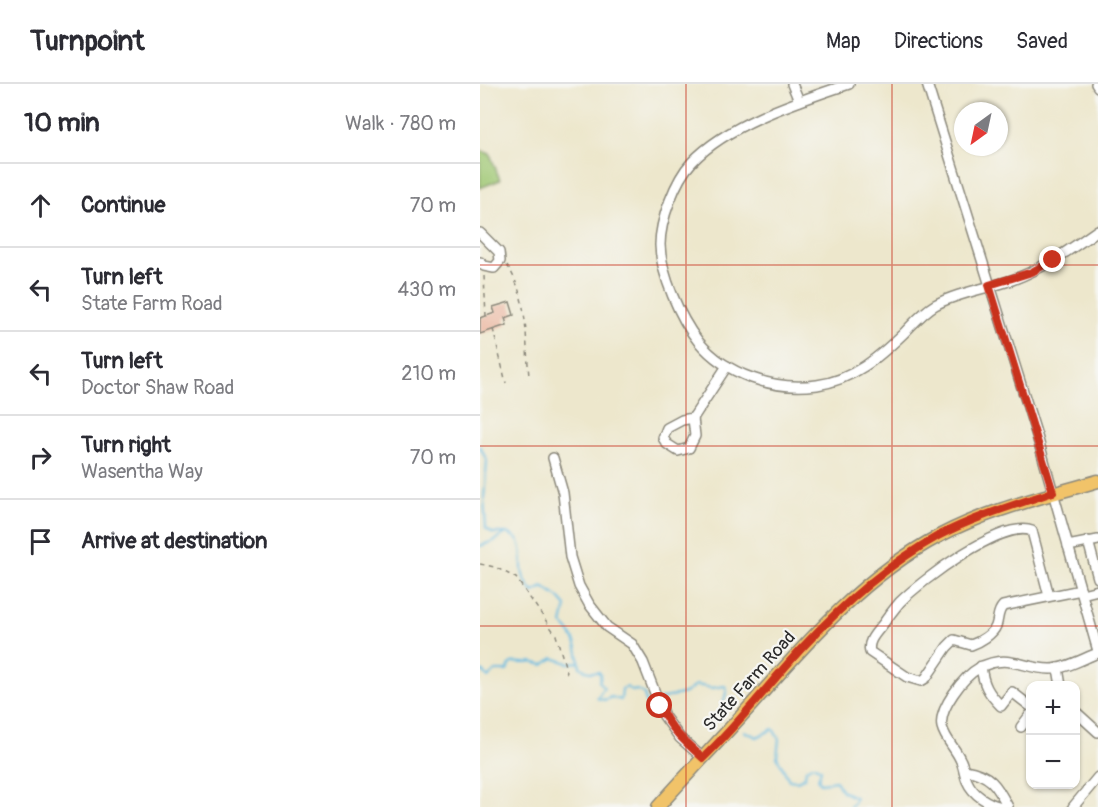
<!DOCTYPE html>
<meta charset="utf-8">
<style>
body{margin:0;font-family:Pangolin,sans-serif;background:#f7f7f7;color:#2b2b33}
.controls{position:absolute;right:18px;bottom:18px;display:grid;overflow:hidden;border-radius:12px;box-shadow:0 2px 4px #0004}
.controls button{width:54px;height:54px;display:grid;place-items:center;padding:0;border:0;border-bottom:2px solid #e1e1e2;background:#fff;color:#2b2b33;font:30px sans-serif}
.compass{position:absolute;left:474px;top:18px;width:54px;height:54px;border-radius:50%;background:#fff;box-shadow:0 2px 4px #0004;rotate:213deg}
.stop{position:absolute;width:18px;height:18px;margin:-14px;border:4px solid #c8321e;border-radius:50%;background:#fff}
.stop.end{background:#c8321e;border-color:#fff;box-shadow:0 2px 6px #0008}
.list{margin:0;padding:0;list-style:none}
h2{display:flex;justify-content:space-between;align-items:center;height:78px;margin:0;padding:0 24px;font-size:26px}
h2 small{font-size:20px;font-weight:400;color:#7c7c81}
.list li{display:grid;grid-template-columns:39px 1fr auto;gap:18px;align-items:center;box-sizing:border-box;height:84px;padding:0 24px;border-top:2px solid #e1e1e2}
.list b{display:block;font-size:22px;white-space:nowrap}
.list p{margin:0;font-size:20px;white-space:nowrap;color:#7c7c81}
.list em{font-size:20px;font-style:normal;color:#7c7c81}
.icon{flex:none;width:33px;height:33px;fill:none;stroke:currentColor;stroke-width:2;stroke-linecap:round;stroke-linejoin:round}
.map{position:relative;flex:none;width:618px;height:723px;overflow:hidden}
header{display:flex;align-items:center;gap:36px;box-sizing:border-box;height:84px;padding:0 30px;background:#fff;border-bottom:2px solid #e1e1e2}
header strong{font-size:28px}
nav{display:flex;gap:33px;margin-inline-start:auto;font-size:21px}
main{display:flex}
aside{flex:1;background:#fff}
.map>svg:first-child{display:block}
</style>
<header>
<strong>Turnpoint</strong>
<nav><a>Map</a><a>Directions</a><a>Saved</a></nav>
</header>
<main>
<aside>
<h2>10 min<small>Walk · 780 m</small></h2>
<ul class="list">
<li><svg class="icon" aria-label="ahead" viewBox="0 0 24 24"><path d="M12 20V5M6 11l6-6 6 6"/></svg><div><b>Continue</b></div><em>70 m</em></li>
<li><svg class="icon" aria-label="left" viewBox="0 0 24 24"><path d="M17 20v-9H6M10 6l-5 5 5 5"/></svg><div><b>Turn left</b><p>State Farm Road</p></div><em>430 m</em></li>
<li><svg class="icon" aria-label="left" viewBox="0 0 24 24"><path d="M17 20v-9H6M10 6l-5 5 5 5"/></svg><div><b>Turn left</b><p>Doctor Shaw Road</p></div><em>210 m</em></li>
<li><svg class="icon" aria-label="right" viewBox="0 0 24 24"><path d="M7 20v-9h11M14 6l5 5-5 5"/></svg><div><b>Turn right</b><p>Wasentha Way</p></div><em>70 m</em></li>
<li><svg class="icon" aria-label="arrive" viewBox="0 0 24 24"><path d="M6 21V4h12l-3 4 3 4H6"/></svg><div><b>Arrive at destination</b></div></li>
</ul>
</aside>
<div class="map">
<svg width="618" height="723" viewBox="0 0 618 723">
<rect width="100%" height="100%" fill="#f6f6f2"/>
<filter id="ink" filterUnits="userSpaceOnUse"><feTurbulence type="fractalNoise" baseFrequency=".0167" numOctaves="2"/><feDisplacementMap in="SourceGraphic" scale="12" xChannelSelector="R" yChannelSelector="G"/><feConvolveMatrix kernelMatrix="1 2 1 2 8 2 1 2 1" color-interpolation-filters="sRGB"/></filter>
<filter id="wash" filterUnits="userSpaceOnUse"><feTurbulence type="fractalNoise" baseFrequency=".008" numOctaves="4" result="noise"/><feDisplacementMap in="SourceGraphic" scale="24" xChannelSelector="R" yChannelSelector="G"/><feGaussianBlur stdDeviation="1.35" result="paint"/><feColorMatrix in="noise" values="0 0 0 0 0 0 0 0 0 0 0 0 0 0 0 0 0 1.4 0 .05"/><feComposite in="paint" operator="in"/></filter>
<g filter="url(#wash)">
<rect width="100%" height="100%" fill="#ede7cc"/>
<polygon fill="#9fc772" stroke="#65794e" stroke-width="1.5" points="0,66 10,70 20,96 0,104"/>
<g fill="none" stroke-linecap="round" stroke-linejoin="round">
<g stroke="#65bbe2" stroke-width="2">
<polyline points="0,362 7,377 4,414 6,444 13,449 26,449"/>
<path d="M0,462L16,456L26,449C48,455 39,474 43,491C45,498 49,503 53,508L63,503L79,514L86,522L82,540C96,552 98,565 100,583L109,588H119L121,592L119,597L124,604L117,614L125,616L131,613L141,616L142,605L147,603L152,607L157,606L164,610L167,622L175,618"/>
<path d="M0,587L4,588L8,594L15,587H27L31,579C37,577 45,581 51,578L64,581L73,574L88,579L99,578"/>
<polyline points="180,615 205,609 216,601 232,604 245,602 247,605 241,628"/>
<polyline points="264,647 277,653 293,645 299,655 297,673 309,696 317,697 325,693 326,685 333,681 341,685 338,696 341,699 356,697 362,707 376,714 370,723"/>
</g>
</g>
<g id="blocks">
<polygon fill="#ebb69f" points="30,218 34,231 25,234 27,241 0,250 0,234 15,229 13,223"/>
</g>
</g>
<g filter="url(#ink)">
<use href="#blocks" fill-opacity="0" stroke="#8c897c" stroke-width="1.5"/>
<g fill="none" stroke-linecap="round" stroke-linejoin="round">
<defs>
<g id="minor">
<polyline points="312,0 319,17"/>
<path d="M369,0C319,17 249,39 212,78C195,96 180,137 180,161C181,191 200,234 218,257C246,291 294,307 337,301C373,296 399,273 424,249C434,239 443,228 455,221C476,209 509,204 532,196C563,185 591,165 618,146"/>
<polyline points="447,0 557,352 618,567"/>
<polyline points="616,0 618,3"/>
<polyline points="0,149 19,168 20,177 14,184 4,182 0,178"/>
<polygon points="213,334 215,352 209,364 198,367 187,360 183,354 187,344 202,336"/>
<polyline points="213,334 247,282"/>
<polyline points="73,374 83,409 90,473 99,502 109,520 127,543 152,560 163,578 184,632 200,654 223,674"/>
<polyline points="608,457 618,494"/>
<polyline points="588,462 618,456"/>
<polyline points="602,510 618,506"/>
<path d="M569,512L552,447C522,435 441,497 420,518C414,525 408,533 403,540C396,549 387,557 390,568L427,593L441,597L446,594L467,563L474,556L491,561C500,558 513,550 516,542C519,534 517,528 523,522L601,506"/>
<path d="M501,582C503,600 508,609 521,622L532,608L550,622"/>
<polyline points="578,584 581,602"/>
<polyline points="596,628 618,648"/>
<polyline points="541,643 550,631"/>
<path d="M485,686C510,690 517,701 528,723"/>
<path d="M522,723C508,720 493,711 487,697C484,690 484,682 480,675C475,664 465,655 462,643C458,625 484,592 499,584C528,568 543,585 570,585C586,585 604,574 618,569"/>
<polyline points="593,723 618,693"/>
</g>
<path id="major" d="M178,723C209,688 242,654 273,619C328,557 385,491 459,452C510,425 564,413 618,397"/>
</defs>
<use href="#minor" stroke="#8c897c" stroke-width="12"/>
<use href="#major" stroke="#8c897c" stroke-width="15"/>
<g stroke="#8c897c" stroke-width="1.5" stroke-dasharray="4.5 4.5" stroke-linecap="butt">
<path d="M27,181C49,215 45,254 49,292"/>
<polyline points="4,192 6,232"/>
<polyline points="13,245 26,299"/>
<polyline points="0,480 15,483 36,494 76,551 88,592"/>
</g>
<use href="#minor" stroke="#fff" stroke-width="9"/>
<use href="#major" stroke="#f1c369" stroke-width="12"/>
</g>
</g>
<g fill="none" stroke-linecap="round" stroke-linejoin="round" filter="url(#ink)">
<path stroke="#c8321e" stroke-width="8" d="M180,622C189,644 205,658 223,674C258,641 288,601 321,565C361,522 406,481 458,452C494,433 534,421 573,408L509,201L552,188L573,176"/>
</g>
<path fill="none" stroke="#c8321e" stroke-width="1.5" stroke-opacity="0.55" d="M206,0V723M412,0V723M0,181H618M0,362H618M0,542H618"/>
<g text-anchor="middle" stroke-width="4.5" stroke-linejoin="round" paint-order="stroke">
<g font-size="18" fill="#2b2b2b" stroke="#f6f6f2">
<text transform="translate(269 597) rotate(-48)" y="6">State Farm Road</text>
</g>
</g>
</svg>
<div class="controls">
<button>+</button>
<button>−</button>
</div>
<svg class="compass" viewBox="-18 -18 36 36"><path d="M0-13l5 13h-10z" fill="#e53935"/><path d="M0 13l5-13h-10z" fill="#7c7c81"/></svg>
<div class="stop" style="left:180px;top:622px"></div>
<div class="stop end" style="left:573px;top:176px"></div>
</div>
</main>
